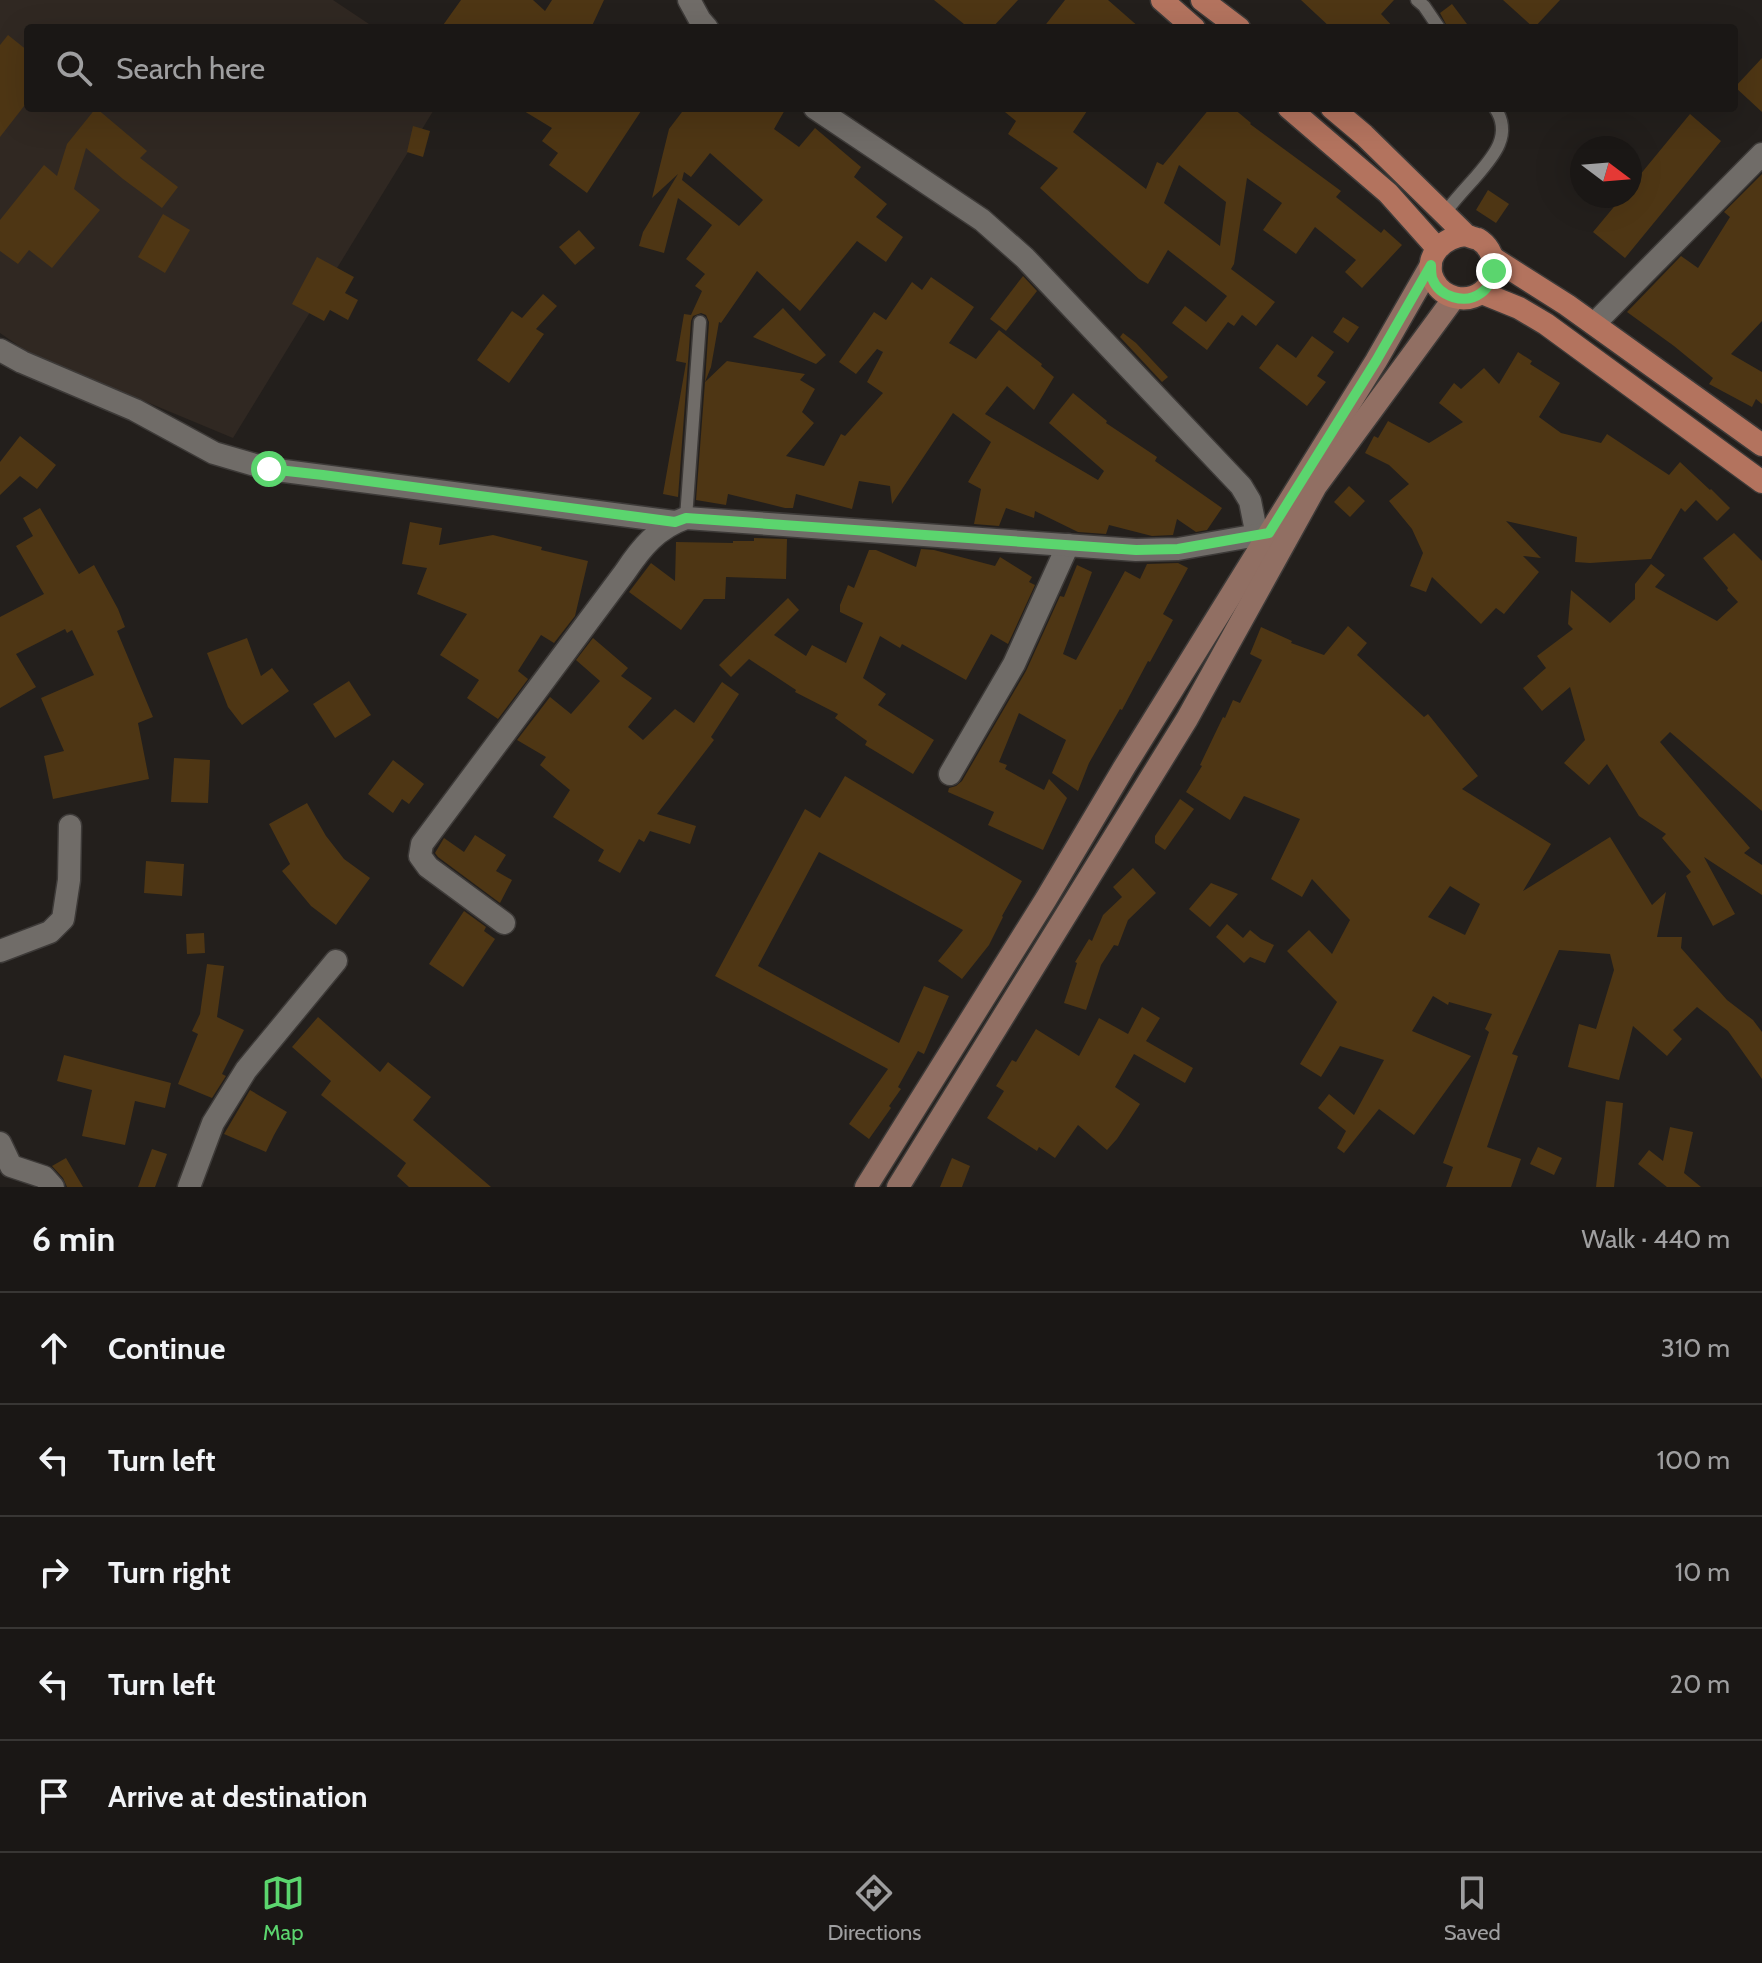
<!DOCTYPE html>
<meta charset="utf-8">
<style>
body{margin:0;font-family:Cabin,sans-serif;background:#23201e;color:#f1f3f6}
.compass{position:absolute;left:1570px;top:136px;width:72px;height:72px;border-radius:50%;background:#1a1715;box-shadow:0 8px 32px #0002;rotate:106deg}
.stop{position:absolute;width:24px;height:24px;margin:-18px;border:6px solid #5bd56e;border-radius:50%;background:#fff}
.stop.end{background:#5bd56e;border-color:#fff;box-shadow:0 2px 8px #0008}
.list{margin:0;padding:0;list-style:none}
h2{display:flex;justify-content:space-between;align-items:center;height:104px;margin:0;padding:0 32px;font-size:34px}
h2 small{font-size:26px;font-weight:400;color:#9f9fa0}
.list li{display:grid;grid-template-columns:52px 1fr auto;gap:24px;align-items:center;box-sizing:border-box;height:112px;padding:0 32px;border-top:2px solid #383634}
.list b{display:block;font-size:30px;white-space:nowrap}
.list em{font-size:26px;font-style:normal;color:#9f9fa0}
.icon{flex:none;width:44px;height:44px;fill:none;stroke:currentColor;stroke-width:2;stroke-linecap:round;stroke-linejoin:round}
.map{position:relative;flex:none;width:1762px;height:1187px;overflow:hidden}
.search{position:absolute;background:#1a1715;box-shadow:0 8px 32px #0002;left:24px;right:24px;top:24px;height:88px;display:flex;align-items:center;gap:20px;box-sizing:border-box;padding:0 28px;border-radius:8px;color:#9f9fa0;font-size:30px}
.sheet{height:664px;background:#1a1715}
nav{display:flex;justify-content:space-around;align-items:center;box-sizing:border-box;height:112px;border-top:2px solid #383634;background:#1a1715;font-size:22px;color:#9f9fa0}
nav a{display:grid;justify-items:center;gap:4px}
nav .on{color:#5bd56e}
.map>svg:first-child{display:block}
</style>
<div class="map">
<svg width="1762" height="1187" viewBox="0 0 1762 1187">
<rect width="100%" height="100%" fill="#231f1c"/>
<polygon fill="#302822" points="0,0 333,0 375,28 28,28 28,108 435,108 233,438 29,353 0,333"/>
<g fill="#4e3614" fill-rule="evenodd">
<polygon points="461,0 533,0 545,11 552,0 604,0 591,28 441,28"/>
<polygon points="934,0 1018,0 992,28 969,28"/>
<polygon points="1065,0 1108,0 1140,28 1043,28"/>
<polygon points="1301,0 1394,0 1381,14 1394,28 1331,28"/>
<polygon points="1503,0 1560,0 1534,28"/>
<polygon points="1452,4 1470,28 1448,28 1440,13"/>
<polygon points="8,35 28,51 28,101 0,137 0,45"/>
<polygon points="1762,58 1762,112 1735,87"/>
<polygon points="96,108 147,151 140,158 178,187 162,208 123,179 86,148 74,189 100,210 52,268 29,250 18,264 0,251 0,220 44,165 57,176 67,144"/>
<polygon points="519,108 643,108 587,193 549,165 558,153 542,141 552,128"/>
<path d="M685,108H786L774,129L799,147L815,128L861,167L854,177L887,204L876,217L903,237L886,262L857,241L800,311L757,271L721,323L719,322L711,367L705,382L709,322L706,315L701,313L693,316L691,321L678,497L663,494L686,363L676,361L684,314L691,315L702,291L695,286L705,274L686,259L712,225L678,198L664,253L639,246L643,232L678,174L652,198L669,129ZM710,153L763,200L739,226L682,180L684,172L691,177Z"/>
<path d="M1000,108H1089L1073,132L1146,189L1157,162L1163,165L1210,108H1233L1251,123L1250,124L1341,191L1336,197L1381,233L1384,229L1402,245L1362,288L1345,272L1356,260L1315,227L1296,254L1263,230L1282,203L1247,178L1234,264L1231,269L1275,302L1256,326L1242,315L1234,326L1228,322L1207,350L1172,323L1185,306L1206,322L1227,296L1168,250L1148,284L1139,279L1040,188L1058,168L1008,134L1016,121ZM1179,165L1226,202L1220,246L1164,203Z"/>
<polygon points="1690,114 1721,141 1625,258 1593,232 1623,196 1630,196 1630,187"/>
<polygon points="413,126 430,131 423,157 407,152"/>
<polygon points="1762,174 1762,321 1731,354 1762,372 1762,404 1756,399 1752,407 1709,384 1713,378 1674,346 1627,312 1681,256 1698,268 1730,217 1724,212"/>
<polygon points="1488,190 1509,204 1496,223 1476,210"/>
<polygon points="163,214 190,230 165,273 138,257"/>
<polygon points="579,230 595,248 575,265 559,247"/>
<polygon points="317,257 354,277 345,293 358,300 348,320 330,310 324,321 292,304"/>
<polygon points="1023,276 1037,291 1006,331 990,319"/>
<polygon points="931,277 974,307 949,343 976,359 999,330 1042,364 1041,366 1054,377 1034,410 1007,386 985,414 1098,480 1104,471 1049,423 1073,393 1107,421 1106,423 1157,457 1155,461 1222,508 1207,530 1196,532 1177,519 1173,535 1152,536 1109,525 1106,534 1078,532 1035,511 1034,518 1006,508 999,526 974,524 981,489 968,482 991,442 953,413 892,504 890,486 859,481 852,509 796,494 793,508 785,508 728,494 726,505 696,500 705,382 727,361 805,374 800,380 815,389 802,412 814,423 786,456 824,466 841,434 845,436 883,393 867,382 883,352 877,349 856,374 839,362 874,312 886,320 912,282 922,290"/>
<polygon points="543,294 557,306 536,329 544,334 509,383 477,360 512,311 522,318"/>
<polygon points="783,308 826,355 816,364 753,337"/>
<polygon points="1343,317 1359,327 1348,343 1333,332"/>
<polygon points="1123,333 1136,343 1168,377 1162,382 1120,337"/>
<polygon points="1312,336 1334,352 1317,376 1326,382 1307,406 1259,368 1277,344 1296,358"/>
<polygon points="1518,352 1532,361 1530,364 1560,383 1539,417 1561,433 1601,443 1607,434 1669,475 1680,462 1710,490 1711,489 1730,508 1717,521 1696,500 1685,512 1681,508 1651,559 1590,563 1575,562 1577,537 1506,521 1541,558 1523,556 1539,572 1504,614 1496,608 1481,624 1432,577 1426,592 1410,586 1423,553 1412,529 1389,501 1409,484 1389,465 1365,453 1374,436 1378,438 1388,421 1429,443 1463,422 1439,403 1454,383 1461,389 1484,368 1499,384"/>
<polygon points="20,436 56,465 37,489 20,476 0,495 0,462"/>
<polygon points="1349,486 1365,501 1350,517 1334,502"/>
<polygon points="40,508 79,574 94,565 118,609 125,627 117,631 153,717 138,723 149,779 53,799 44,756 64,751 41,698 94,675 72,630 67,633 65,629 16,654 36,687 0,708 0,617 44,594 16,546 33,536 23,518"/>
<polygon points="410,522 442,528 439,545 493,535 542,547 541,550 588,561 575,616 554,643 541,635 518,671 528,679 498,719 467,698 479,680 440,655 467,614 417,594 427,568 402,564"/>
<polygon points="1734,533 1762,561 1762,811 1670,732 1660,742 1750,848 1744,853 1762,865 1762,895 1704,857 1735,914 1713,926 1686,876 1691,872 1662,838 1666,834 1639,816 1607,764 1589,785 1564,763 1585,740 1570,687 1542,711 1523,688 1546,668 1537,656 1573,629 1568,624 1571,590 1610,623 1635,599 1635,584 1651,564 1665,575 1655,587 1717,621 1738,602 1727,590 1728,588 1703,558"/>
<polygon points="754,538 787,539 786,579 726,577 725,599 704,599 681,630 629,592 651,563 675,581 676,542 733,543 733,541 754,541"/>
<polygon points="921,549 934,550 995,566 1000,557 1032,577 1029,582 1035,585 1008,644 991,634 966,680 902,644 900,648 880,636 863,678 886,694 878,705 934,740 913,774 865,745 867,741 835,718 838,714 795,692 796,690 749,659 731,677 719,665 788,598 799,610 774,635 806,656 812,645 846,663 863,623 840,612 840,605 848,585 854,588 869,550 876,550 916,567"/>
<polygon points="1178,563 1188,568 1163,614 1173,620 1150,662 1148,661 1122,710 1120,709 1089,763 1078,791 1052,773 1066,740 1019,713 999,762 1007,765 1005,769 1044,790 1049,779 1067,798 1043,850 988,825 994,812 948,792 949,788 956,786 962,781 1026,671 1060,596 1064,597 1077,565 1092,572 1063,654 1076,660 1125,571 1140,579 1147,564"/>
<path d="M1348,626L1367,643L1357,655L1424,717L1428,714L1478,776L1462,789L1551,844L1523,891L1610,837L1652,905L1666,892L1657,937H1682L1681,948L1727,1000L1753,1020L1762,1032V1079L1728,1031L1697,1007L1673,1030L1682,1039L1667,1056L1633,1026L1619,1080L1568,1067L1579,1024L1596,1029L1614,970L1610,954L1559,950L1512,1054L1518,1056L1487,1147L1521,1159L1511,1187H1446L1453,1167L1443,1163L1489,1032L1485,1029L1492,1014L1449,1002L1448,1005L1433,996L1412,1031L1471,1056L1414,1135L1379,1109L1344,1153L1337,1148L1346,1131L1318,1108L1329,1094L1354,1115L1384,1060L1340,1046L1321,1077L1300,1064L1337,1002L1287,951L1309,930L1332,954L1350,920L1312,879L1302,897L1271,879L1300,819L1244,796L1230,820L1186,792L1202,766L1200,765L1223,717L1225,718L1233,700L1240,703L1262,660L1250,654L1261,627L1292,641L1291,643L1324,655ZM1450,886L1480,904L1465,935L1428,917Z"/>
<polygon points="247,638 261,676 272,668 289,691 242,725 228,707 207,653"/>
<polygon points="593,638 628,668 621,676 652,698 628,727 643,740 675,709 694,723 722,682 739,694 711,737 714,740 657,814 696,826 690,844 650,831 644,842 639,839 620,873 598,861 604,850 553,817 570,790 540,765 546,757 517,740 550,697 571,714 600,681 576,660"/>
<polygon points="349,681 371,715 335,738 313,704"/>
<polygon points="174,758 210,760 208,803 171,802"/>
<polygon points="393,760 424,784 409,804 402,799 393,813 368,794"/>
<polygon points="845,776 1022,881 1002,916 1003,917 989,945 962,979 938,961 963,930 819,852 758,966 899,1043 924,986 949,996 924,1054 918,1051 898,1087 901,1089 889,1106 891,1108 869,1139 849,1124 888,1069 715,976 805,809 820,818"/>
<polygon points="1180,799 1194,809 1165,850 1155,843 1155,836"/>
<polygon points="307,803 326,836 344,859 370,878 336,925 311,906 282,871 290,864 269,824"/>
<polygon points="475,835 506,855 496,871 512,880 500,903 438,857 435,853 444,838 464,852"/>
<polygon points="146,861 184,864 182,896 144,893"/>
<polygon points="1133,868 1156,893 1128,920 1118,946 1114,945 1101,965 1086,1010 1064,1003 1077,963 1075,962 1089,939 1092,941 1103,915 1122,897 1113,887"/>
<polygon points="1211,883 1238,894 1210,927 1189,909"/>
<polygon points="464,911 486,927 484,931 495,939 463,987 429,964"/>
<polygon points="1227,924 1243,938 1250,930 1261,939 1274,945 1265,963 1250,957 1244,963 1216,937"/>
<polygon points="204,933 205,953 187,954 186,934"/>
<polygon points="207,964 224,966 217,1017 244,1030 222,1074 226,1076 212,1098 178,1084 198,1034 192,1031 200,1014"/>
<polygon points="1142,1007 1160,1018 1146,1041 1193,1068 1185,1083 1134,1054 1115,1087 1140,1104 1117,1139 1107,1150 1078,1125 1055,1158 1039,1147 1037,1151 987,1118 1004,1091 996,1086 1012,1060 1016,1062 1036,1029 1079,1056 1099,1018 1128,1034"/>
<polygon points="318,1017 380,1072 388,1062 431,1097 413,1120 491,1187 409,1187 397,1176 406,1163 321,1095 331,1081 292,1047"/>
<polygon points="64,1055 171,1083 165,1108 135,1101 125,1145 82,1136 92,1090 57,1081"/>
<polygon points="250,1090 287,1112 274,1135 266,1152 224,1134"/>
<polygon points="1606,1101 1623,1103 1620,1133 1614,1187 1596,1187"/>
<polygon points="1670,1127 1693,1132 1684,1173 1701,1187 1667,1187 1638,1164 1649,1150 1663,1161"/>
<polygon points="1538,1147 1562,1158 1554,1175 1530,1164"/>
<polygon points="152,1149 167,1154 155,1187 138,1187"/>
<polygon points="66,1158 83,1187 67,1187 63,1178 52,1166"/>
<polygon points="952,1158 970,1166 962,1187 940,1187"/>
</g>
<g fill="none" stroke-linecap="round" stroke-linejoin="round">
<defs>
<g id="service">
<polyline points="1417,0 1424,6 1439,28"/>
<path d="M1444,214C1453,202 1463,191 1473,180C1491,159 1514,136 1495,108"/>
<polyline points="686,518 700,322"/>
</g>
<g id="minor">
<polyline points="689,0 700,20 707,28"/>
<polyline points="815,108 982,220 1025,258 1241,486 1250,501 1257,536"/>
<polyline points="1594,324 1762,154"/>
<polyline points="0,350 22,362 135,410 214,453 269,469 675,522"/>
<polyline points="950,774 1014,664 1068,545"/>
<path d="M504,923L428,867L420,856L422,844L625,572C641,548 657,528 686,518L1136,550L1178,549L1269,533"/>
<polyline points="0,951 50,932 63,919 69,880 70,826"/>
<polyline points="0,1143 11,1166 44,1177 53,1187"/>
<polyline points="189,1187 213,1123 246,1070 336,961"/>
</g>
<g id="secondary">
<polyline points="866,1187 1046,899 1125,766 1376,361 1431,265"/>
<polyline points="898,1187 1187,719 1316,486 1454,298"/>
</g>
<g id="primary">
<polyline points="1162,0 1194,28"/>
<polyline points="1202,0 1239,28"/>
<polyline points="1289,108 1388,193 1437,248"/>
<path d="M1332,108L1364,135L1466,235C1467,236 1477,239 1478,239C1497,250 1499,279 1482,292C1466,304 1443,298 1434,281C1422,257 1443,237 1466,235"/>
<polyline points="1493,258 1567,305 1762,445"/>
<polyline points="1482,293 1519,308 1546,324 1762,482"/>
</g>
</defs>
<use href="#service" stroke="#3d3a38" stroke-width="15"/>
<use href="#minor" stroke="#3d3a38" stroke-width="25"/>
<use href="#secondary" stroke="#3d3a38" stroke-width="25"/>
<use href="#primary" stroke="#3d3a38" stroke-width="25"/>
<use href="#service" stroke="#706c68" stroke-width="12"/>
<use href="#minor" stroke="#706c68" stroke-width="22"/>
<use href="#secondary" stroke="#916f63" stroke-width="22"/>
<use href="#primary" stroke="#b3735e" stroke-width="22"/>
</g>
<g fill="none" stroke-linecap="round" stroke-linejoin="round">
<path stroke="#5bd56e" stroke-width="10" d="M269,469L323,475L675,522L686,518L1136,550L1178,549L1269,533L1376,361L1431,265C1431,269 1431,273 1432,278C1439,297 1465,305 1481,293C1489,288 1491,279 1494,271"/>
</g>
</svg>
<svg class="compass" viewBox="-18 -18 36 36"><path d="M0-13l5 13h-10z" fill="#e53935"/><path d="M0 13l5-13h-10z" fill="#9f9fa0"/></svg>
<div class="stop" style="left:269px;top:469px"></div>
<div class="stop end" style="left:1494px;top:271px"></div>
<div class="search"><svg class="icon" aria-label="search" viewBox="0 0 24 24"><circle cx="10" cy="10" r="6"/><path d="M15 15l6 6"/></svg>Search here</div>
</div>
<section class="sheet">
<h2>6 min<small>Walk · 440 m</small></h2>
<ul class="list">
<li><svg class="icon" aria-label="ahead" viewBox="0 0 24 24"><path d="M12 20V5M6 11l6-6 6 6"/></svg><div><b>Continue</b></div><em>310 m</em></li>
<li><svg class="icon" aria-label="left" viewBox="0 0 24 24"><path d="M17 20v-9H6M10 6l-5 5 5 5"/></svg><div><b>Turn left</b></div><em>100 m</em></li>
<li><svg class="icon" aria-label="right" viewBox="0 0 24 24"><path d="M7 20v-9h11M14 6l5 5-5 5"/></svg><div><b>Turn right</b></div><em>10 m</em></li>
<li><svg class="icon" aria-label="left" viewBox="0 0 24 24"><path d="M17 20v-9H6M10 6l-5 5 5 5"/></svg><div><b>Turn left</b></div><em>20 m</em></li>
<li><svg class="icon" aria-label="arrive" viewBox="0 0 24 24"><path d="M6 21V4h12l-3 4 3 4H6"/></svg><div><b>Arrive at destination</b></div></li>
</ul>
</section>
<nav>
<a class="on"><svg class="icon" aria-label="map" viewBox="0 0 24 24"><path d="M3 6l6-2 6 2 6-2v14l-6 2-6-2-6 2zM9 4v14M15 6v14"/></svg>Map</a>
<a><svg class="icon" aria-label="directions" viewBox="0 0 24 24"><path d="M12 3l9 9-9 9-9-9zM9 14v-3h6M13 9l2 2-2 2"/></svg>Directions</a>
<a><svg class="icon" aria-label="saved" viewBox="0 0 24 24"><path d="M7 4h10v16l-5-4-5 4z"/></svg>Saved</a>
</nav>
